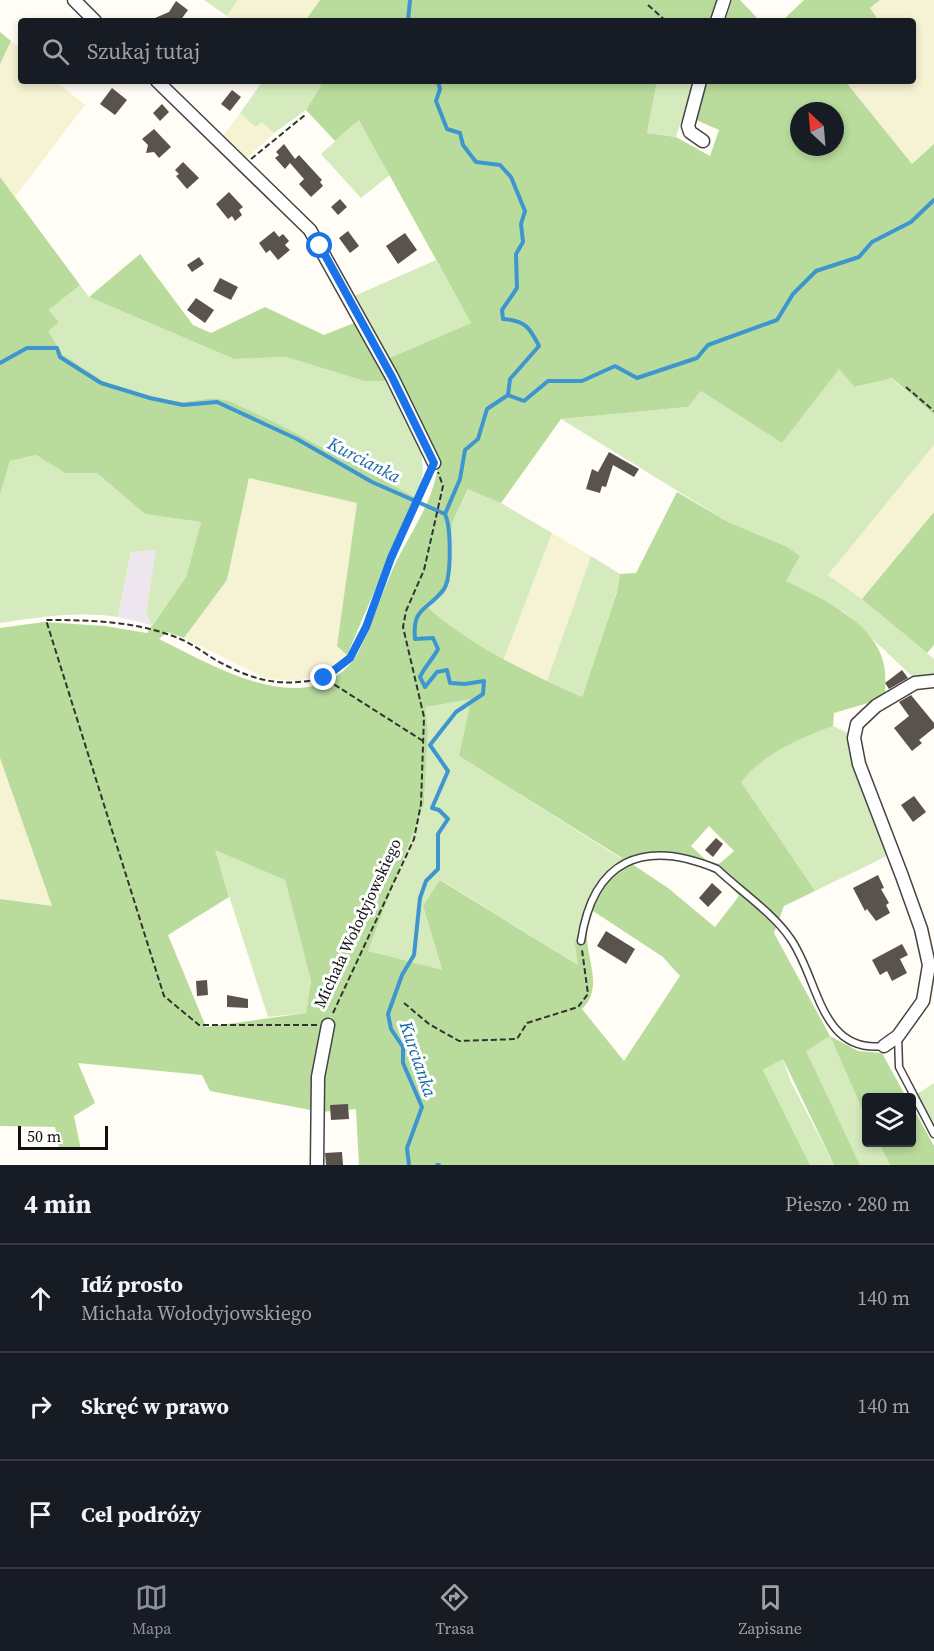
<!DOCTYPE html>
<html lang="pl">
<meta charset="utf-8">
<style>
body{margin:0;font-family:"Source Serif 4",serif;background:#242831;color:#f1f3f6}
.controls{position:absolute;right:18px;bottom:18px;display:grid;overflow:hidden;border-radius:6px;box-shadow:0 3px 9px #0003}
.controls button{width:54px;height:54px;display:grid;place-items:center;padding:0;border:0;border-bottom:2px solid #363941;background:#171b24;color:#f1f3f6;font:30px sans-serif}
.compass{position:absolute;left:790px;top:102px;width:54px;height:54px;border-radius:50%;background:#171b24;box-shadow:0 3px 9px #0003;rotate:334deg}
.scale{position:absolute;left:18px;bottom:15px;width:90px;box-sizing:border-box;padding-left:6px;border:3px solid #111;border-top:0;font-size:16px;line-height:21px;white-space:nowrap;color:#111;-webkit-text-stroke:4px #fff;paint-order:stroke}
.stop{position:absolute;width:18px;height:18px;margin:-14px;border:4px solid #1a73e8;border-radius:50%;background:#fff}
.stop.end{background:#1a73e8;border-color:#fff;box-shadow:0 2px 6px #0008}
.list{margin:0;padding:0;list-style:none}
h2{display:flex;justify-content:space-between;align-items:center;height:78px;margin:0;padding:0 24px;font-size:26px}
h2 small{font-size:20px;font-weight:400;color:#9ea1a6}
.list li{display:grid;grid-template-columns:39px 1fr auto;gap:18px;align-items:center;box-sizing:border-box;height:108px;padding:0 24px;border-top:2px solid #363941}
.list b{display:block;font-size:22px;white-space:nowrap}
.list p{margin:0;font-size:20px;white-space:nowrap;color:#9ea1a6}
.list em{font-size:20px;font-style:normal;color:#9ea1a6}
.icon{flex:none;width:33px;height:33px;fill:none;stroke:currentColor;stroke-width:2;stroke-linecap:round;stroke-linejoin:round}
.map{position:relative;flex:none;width:934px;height:1165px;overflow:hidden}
.search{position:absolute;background:#171b24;box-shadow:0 3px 9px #0003;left:18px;right:18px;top:18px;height:66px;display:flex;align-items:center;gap:15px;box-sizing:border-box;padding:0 21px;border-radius:6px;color:#9ea1a6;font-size:22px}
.sheet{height:402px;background:#171b24}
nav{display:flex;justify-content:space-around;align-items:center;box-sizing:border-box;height:84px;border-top:2px solid #363941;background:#171b24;font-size:16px;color:#9ea1a6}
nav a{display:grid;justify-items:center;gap:3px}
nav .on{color:#8c9099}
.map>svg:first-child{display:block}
</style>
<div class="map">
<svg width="934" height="1165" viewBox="0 0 934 1165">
<rect width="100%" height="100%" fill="#fffdf5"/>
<polygon fill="#eee6ef" points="157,550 146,614 152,625 118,617 131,552"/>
<g fill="#f6f3d4">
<polygon points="238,0 320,0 305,21 235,21 227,16"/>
<polygon points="880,0 934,0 934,144 912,164 845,81 913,81 913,21 879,21 870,8"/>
<polygon points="11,41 21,50 21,81 55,81 85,105 15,197 0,177 0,64"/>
<polygon points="240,113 254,127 262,121 274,133 246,159 223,136"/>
<polygon points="934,445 934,512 862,599 828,575"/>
<polygon points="249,478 357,503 337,646 347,655 324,672 297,681 267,679 184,638 227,580"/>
<polygon points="552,533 591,556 547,681 503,661"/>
<polygon points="0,758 53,907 0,899"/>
</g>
<g fill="#d5ebbd">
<polygon points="204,0 238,0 227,16"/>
<polygon points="263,81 319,81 322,86 306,110 274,133 262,122 255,127 240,113"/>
<polygon points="657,81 694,81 676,137 647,133"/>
<polygon points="359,120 391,174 361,198 321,154"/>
<polygon points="436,260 471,323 387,359 352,297"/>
<path d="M80,285L89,297L234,359L286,357L364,381H388C405,415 438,459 415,497L284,427L213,398L184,402L150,397L103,381L62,354L47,331L59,322L49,310Z"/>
<polygon points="839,368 856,387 891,378 934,415 934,445 828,575 862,599 934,659 934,678 916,680 844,612 786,581 800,556 788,547 728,522 561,419 688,407 701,391 782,443"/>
<path d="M36,455L65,473H97L145,514L201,522L186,577L152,625L146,614L156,550L131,552L118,617C78,611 39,617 0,623V495L10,461Z"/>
<polygon points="469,488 501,503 552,533 503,661 454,630 427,607 445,593 450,582 452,523"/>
<polygon points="591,556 620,574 617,591 582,697 547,681"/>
<path d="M471,699L459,756L622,859C582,893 584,916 578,965L441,880L423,906L442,971L368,951L424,804L428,732L424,706Z"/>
<path d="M833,726L848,733L854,767L889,855L815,891L740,782C764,753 799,739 833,726Z"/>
<polygon points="214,849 285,880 311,981 306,1013 268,1017"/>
<polygon points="830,1036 866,1118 866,1142 879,1143 890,1165 860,1165 805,1051"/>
<polygon points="783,1059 790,1080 834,1165 810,1165 763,1070"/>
<polygon points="934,1083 934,1123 917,1094"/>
</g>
<g fill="#b9dc9c" fill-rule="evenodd">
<polygon points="320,0 723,0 715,21 305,21"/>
<polygon points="732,0 740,0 760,21 725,21"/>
<polygon points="804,0 880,0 870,8 879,21 782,21"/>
<polygon points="0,32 11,41 0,64"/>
<path d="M319,81H657L647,133L676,137L710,156L719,130L694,119L706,81H845L912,164L934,144V415L892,378L855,387L839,369L782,443L701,391L688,407L561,419L501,503L468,489L452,523L450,582L445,593L427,607C475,649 525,671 582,697L617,592L620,574L636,573L677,492L728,522L788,547L800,556L786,581C821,598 876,623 884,665C886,675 885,688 885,698L834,713L833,726C799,739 764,753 741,782L815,891L784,906L774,933L830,1036L858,1051L882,1053L906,1097L866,1098V1118L830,1036L806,1051L860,1165H834L783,1059L763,1070L810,1165H359L356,1109L321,1112L210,1091L202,1075L78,1063L95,1103L74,1116L81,1150L59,1148L55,1127L0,1126V899L52,906L0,758V628L44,622L105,626L147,633L186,577L201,522L145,514L97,473H65L36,455L10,461L0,495V177L80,285L49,310L59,322L48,331L62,354L103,381L150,397L184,402L213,398L229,401L284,427L415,497L347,655L337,646L357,503L249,478L227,580L184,638L167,632L159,639C213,665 302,721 352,662C363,650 381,596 389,578C400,550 419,524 430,496C434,485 437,472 440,461L387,359L471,323L359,120L335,141L306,110L321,86ZM799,111H835V147H799ZM471,699L459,756L622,858L608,871L586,905L575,944L578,965L440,880L423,906L442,970L368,951L424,804L428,732L425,707ZM709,826L734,851L719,864L706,860L691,846ZM215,850L285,880L311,981L306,1013L206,1027L168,935L229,897ZM646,858C687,857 712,863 739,896L715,927L668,888L632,864ZM593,911L663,957L680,976L624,1061L582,1009C603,988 588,964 587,938C586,930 591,919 593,911Z"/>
<polygon points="140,254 193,325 211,333 265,307 324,335 354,323 388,381 364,381 286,357 234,359 89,297"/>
<polygon points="934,512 934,645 927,653 862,599"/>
<polygon points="912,1106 934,1146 934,1165 890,1165 879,1143 912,1142"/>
</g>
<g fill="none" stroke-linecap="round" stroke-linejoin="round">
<g stroke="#3f96cf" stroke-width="4">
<polyline points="408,21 410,0"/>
<path d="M438,81L440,89L436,101L447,129L460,133L463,145L476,162L500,165L511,177L525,211L521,224L523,242L516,254L517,288L502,310L503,319C525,320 530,328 539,346L510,379L508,395L487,409L478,439L465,450L460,479L445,514"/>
<path d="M0,363L27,348H57L60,357L101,383L150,398L183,405L217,402L297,439L372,482L445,514C451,527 452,576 444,589C428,611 412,606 415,639L433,638L438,649C433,659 425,666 420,677L425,687L437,672L447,670L450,683L465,684L484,681L483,694L456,712L430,745L448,771L432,808L439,810L448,819L438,834V869L426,881L420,898L414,955L402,975L388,1014L391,1029L403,1047V1063L422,1107L407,1148L409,1165"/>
<polyline points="508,395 524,401 548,381 582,381 615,366 637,378 697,358 708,345 777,320 793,294 816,271 859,257 872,242 911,222 934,200"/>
<polyline points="437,1165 439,1165"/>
</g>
</g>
<g fill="#5a524d">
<polygon points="176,1 188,10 180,21 148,21 169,12"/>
<polygon points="112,88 127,100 115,115 100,104"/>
<polygon points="232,90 241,97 230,111 221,104"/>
<polygon points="162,104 169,112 160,121 153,113"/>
<polygon points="154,129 171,147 159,158 154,152 146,153 148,145 142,139"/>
<polygon points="284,144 295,159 299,155 322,180 320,182 323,186 311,197 299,184 304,179 290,163 285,169 275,158 279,155 276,152"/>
<polygon points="183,162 199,178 187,189 176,176 179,174 175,170"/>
<polygon points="229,192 243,207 239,210 242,215 235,221 232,216 228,219 216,204"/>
<polygon points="340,199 347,207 338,215 331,207"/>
<polygon points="274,231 279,237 283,234 289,241 285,245 290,250 278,260 270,250 266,253 259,243"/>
<polygon points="348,231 359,246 350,253 339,238"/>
<polygon points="405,233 417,250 398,264 386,246"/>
<polygon points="199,257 204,264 192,272 187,265"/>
<polygon points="220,278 238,287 231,300 213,291"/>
<polygon points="196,298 214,310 205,323 187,310"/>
<polygon points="609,452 639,469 634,477 613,465 606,487 602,486 600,493 586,489 592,469 598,472"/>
<polygon points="902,670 908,678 889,689 885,683"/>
<polygon points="911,695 934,723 934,728 919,740 922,743 912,751 894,728 909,716 899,702"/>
<polygon points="914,796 926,812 913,822 901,805"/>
<polygon points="716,838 723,844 713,857 705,850"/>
<polygon points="878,875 884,888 881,889 889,903 886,905 890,913 876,921 867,909 865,911 853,888"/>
<polygon points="712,883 722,892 708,907 699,898"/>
<polygon points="606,931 635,949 626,964 597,946"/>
<polygon points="902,944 908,955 900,959 907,973 892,981 887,971 880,975 872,960"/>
<polygon points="207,980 208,995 197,996 196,981"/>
<polygon points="227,995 248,999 248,1008 227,1007"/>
<polygon points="348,1104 349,1119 331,1120 330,1105"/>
<polygon points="342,1152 343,1165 326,1165 325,1153"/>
</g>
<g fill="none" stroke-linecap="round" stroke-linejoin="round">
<defs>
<g id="lane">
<path d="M581,941C593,860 643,838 717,869C739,890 773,913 790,938C819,978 819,1054 884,1046"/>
<polyline points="898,1036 899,1067 934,1134"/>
</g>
<g id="street">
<polyline points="74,0 95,21"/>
<polyline points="717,21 724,0"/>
<polyline points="157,81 310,230 392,377 434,463"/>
<polyline points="700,81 688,126 690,132 703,141"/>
<polyline points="884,1046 898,1036 923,1001 929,965 921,929 902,876 859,764 854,738 857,724 876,706 915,683 934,681"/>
<polyline points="317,1165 318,1077 328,1025"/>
</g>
</defs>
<use href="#lane" stroke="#444" stroke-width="9"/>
<use href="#street" stroke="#444" stroke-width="15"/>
<g stroke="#333" stroke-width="2" stroke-dasharray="6 3" stroke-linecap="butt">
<polyline points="648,5 666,21"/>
<polyline points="251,159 305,115"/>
<polyline points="906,387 934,411"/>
<polyline points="423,741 324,678 350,658 366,627 391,558 430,474"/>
<polyline points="404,1003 429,1024 459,1041 517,1039 527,1023 578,1007 588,994 582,950"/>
<polyline points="333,1013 414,839 421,804 424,717 403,627 406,611 424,570 443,486 438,472"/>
<path d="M317,1025H199L164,996L46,620C90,620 136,621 178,638C191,643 203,652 214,659C253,681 281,688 324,678"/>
</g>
<use href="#lane" stroke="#fff" stroke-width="6"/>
<use href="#street" stroke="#fff" stroke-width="12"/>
</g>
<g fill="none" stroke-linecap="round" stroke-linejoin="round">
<polyline stroke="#1a73e8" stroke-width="8" points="320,246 392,377 434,463 391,558 366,627 350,658 324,678"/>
</g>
<g text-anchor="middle" stroke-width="6" stroke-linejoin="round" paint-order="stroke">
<g font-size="16" fill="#111" stroke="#fff">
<text transform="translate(357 923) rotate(-65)" y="6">Michała Wołodyjowskiego</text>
</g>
<g font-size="18" font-style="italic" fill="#1768a6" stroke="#fff">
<text transform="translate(364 460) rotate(27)" y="6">Kurcianka</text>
<text transform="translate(418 1059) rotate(71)" y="6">Kurcianka</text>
</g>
</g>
</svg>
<div class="controls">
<button><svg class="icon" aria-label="layers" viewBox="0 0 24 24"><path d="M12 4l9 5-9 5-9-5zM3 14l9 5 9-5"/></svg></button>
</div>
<svg class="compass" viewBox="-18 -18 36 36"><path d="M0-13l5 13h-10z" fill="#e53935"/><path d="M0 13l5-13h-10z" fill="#9ea1a6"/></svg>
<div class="scale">50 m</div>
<div class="stop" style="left:320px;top:246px"></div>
<div class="stop end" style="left:324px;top:678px"></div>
<div class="search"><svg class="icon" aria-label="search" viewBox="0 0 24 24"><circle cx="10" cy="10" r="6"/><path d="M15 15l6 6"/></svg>Szukaj tutaj</div>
</div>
<section class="sheet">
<h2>4 min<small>Pieszo · 280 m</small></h2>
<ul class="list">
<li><svg class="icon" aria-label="ahead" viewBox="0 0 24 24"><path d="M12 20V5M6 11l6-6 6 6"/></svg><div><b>Idź prosto</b><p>Michała Wołodyjowskiego</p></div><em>140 m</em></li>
<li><svg class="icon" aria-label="right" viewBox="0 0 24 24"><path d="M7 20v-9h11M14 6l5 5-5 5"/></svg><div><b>Skręć w prawo</b></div><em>140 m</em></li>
<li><svg class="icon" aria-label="arrive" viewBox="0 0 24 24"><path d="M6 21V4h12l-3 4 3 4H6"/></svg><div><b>Cel podróży</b></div></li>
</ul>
</section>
<nav>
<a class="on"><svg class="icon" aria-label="map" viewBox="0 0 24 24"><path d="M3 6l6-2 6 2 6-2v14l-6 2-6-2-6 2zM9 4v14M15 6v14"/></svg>Mapa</a>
<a><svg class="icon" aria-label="directions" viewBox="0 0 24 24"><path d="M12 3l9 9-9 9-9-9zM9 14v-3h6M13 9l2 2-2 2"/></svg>Trasa</a>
<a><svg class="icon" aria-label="saved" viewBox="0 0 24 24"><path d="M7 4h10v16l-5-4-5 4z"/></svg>Zapisane</a>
</nav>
